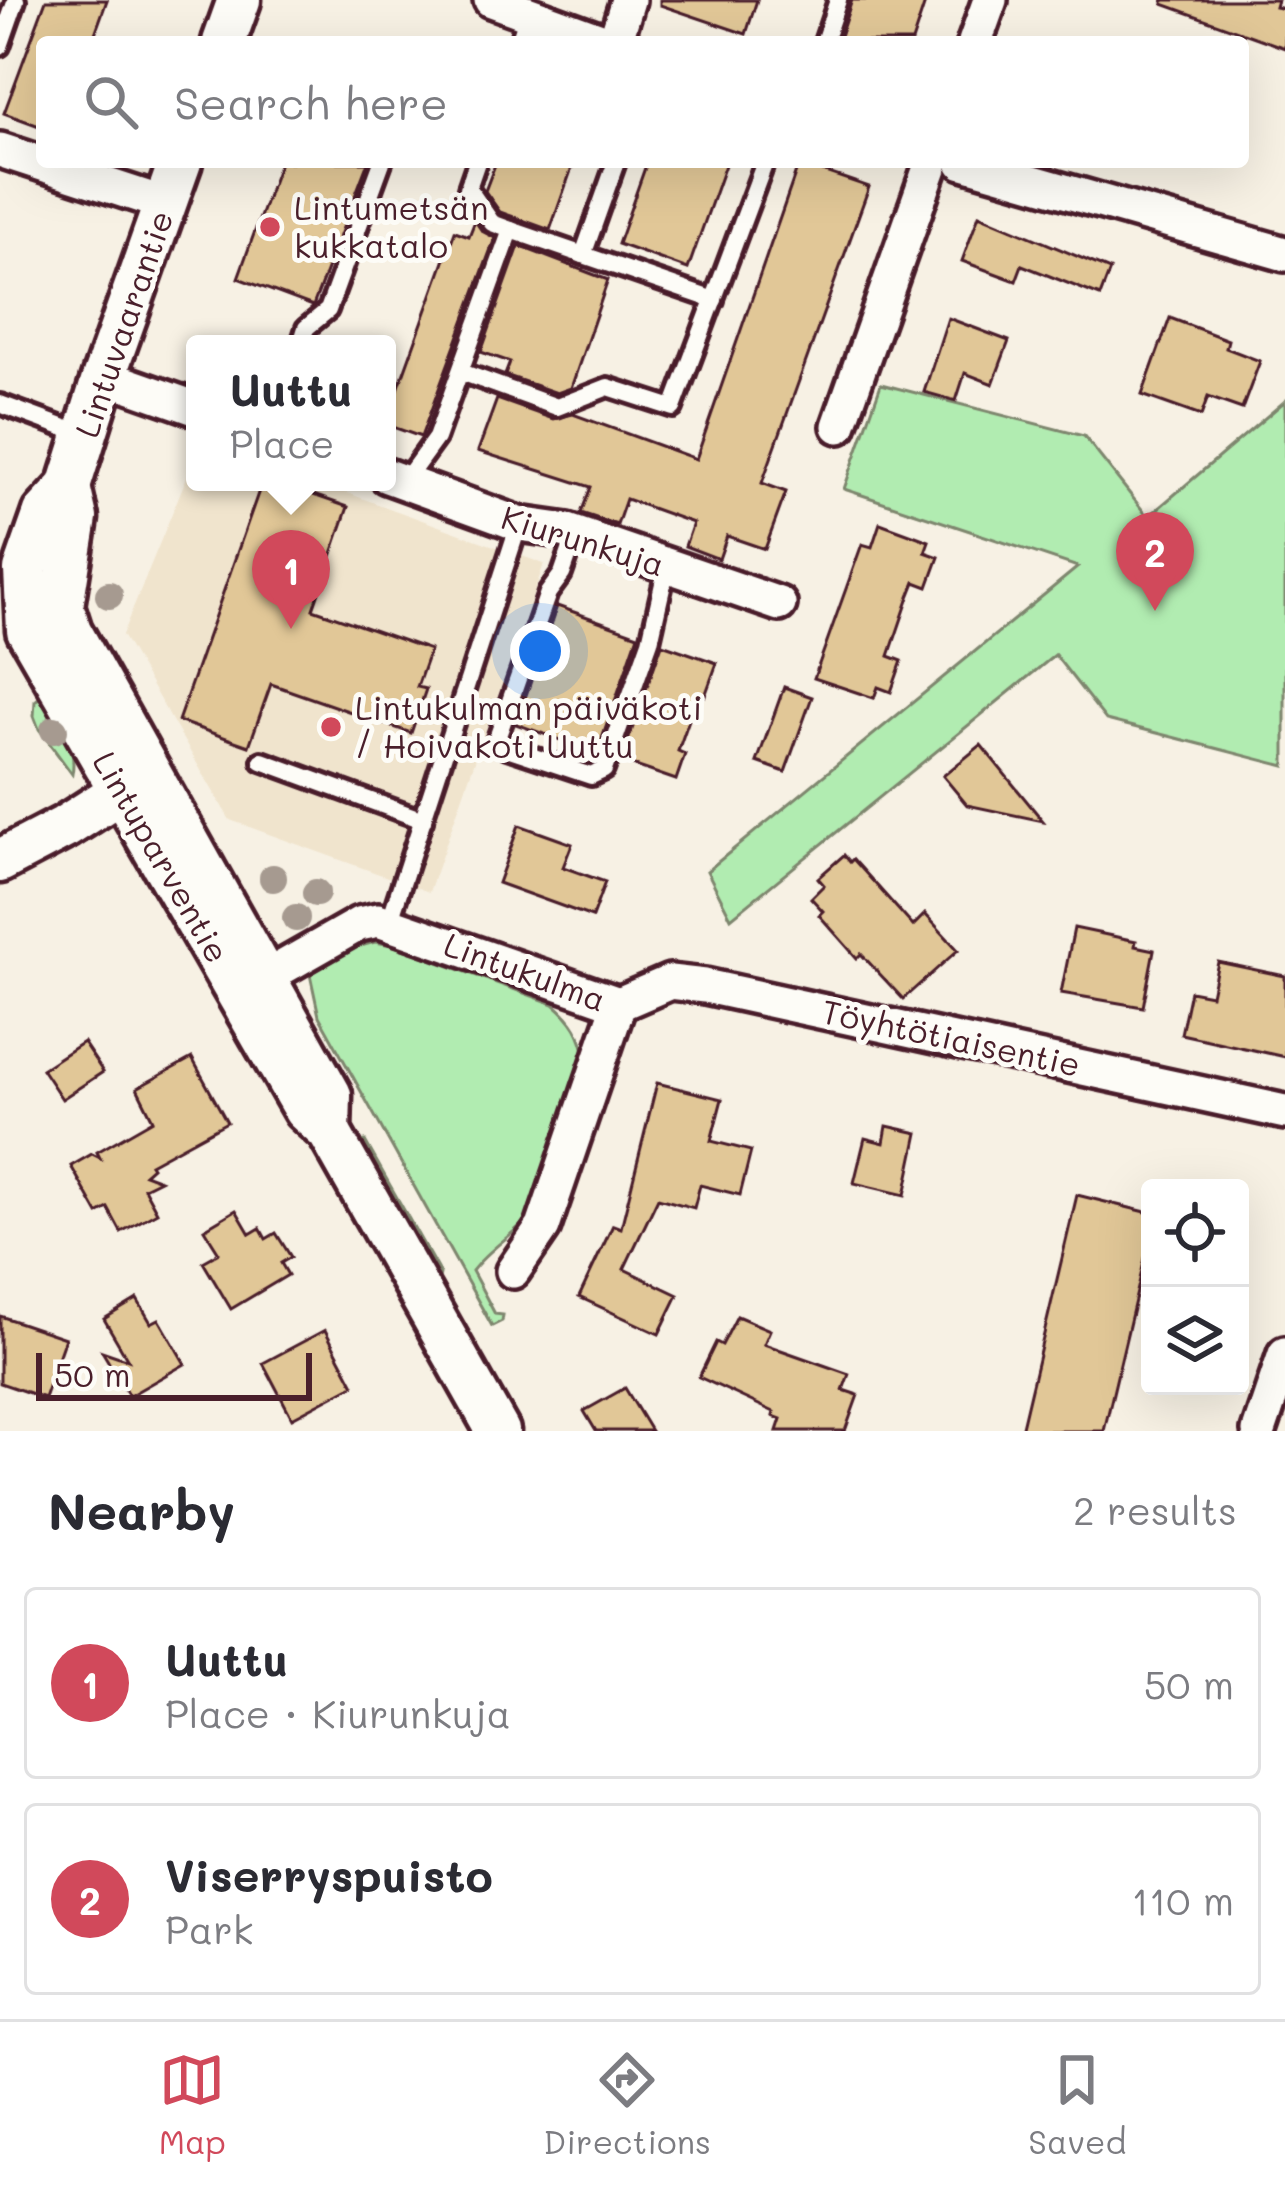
<!DOCTYPE html>
<meta charset="utf-8">
<style>
body{margin:0;font-family:Mali,sans-serif;background:#f7f7f7;color:#2b2b33}
.controls{position:absolute;right:36px;bottom:36px;display:grid;overflow:hidden;border-radius:12px;box-shadow:0 12px 48px #0002}
.controls button{width:108px;height:108px;display:grid;place-items:center;padding:0;border:0;border-bottom:3px solid #e1e1e2;background:#fff;color:#2b2b33;font:60px sans-serif}
.scale{position:absolute;left:36px;bottom:30px;width:276px;box-sizing:border-box;padding-left:12px;border:6px solid #4a1f2b;border-top:0;font-size:33px;line-height:42px;white-space:nowrap;color:#4a1f2b;-webkit-text-stroke:9px #fdfcf7;paint-order:stroke}
.you{position:absolute;left:540px;top:651px;width:42px;height:42px;margin:-30px;border:9px solid #fff;border-radius:50%;background:#1a73e8;box-shadow:0 0 0 18px #1a73e833}
.badge{display:grid;place-items:center;width:78px;height:78px;border-radius:50%;background:#d1495b;color:#fff;font-size:39px;font-weight:700}
.pin{position:absolute;translate:-50% -99px;filter:drop-shadow(0 3px 6px #0008)}
.pin::after{content:'';position:absolute;top:63px;width:42px;height:36px;background:inherit;clip-path:polygon(0 0,100% 0,50% 100%)}
.popup{position:absolute;left:186px;top:335px;width:210px;height:156px;box-sizing:border-box;display:grid;place-content:center;border-radius:12px;background:#fff;filter:drop-shadow(0 3px 9px #0005);font-size:39px;white-space:nowrap;color:#7c7c81}
.popup b{font-size:45px;color:#2b2b33}
.popup::after{content:'';position:absolute;left:50%;top:100%;margin-left:-24px;border:24px solid transparent;border-top-color:#fff}
.list{margin:0;padding:0;list-style:none}
h2{display:flex;justify-content:space-between;align-items:center;height:156px;margin:0;padding:0 48px;font-size:51px}
h2 small{font-size:39px;font-weight:400;color:#7c7c81}
.list li{display:grid;grid-template-columns:78px 1fr auto;gap:36px;align-items:center;box-sizing:border-box;height:192px;margin:0 24px 24px;padding:0 24px;border:3px solid #e1e1e2;border-radius:12px}
.list b{display:block;font-size:45px;white-space:nowrap}
.list p{margin:0;font-size:39px;white-space:nowrap;color:#7c7c81}
.list em{font-size:39px;font-style:normal;color:#7c7c81}
.icon{flex:none;width:66px;height:66px;fill:none;stroke:currentColor;stroke-width:2;stroke-linecap:round;stroke-linejoin:round}
.map{position:relative;flex:none;width:1285px;height:1431px;overflow:hidden}
.search{position:absolute;background:#fff;box-shadow:0 12px 48px #0002;left:36px;right:36px;top:36px;height:132px;display:flex;align-items:center;gap:30px;box-sizing:border-box;padding:0 42px;border-radius:12px;color:#7c7c81;font-size:45px}
.sheet{height:588px;background:#fff}
nav{display:flex;justify-content:space-around;align-items:center;box-sizing:border-box;height:168px;border-top:3px solid #e1e1e2;background:#fff;font-size:33px;color:#7c7c81}
nav a{display:grid;justify-items:center;gap:6px}
nav .on{color:#d1495b}
.map>svg:first-child{display:block}
</style>
<div class="map">
<svg width="1285" height="1431" viewBox="0 0 1285 1431">
<rect width="100%" height="100%" fill="#f7f1e4"/>
<filter id="ink" filterUnits="userSpaceOnUse"><feTurbulence type="fractalNoise" baseFrequency=".00833" numOctaves="2"/><feDisplacementMap in="SourceGraphic" scale="24" xChannelSelector="R" yChannelSelector="G"/><feConvolveMatrix kernelMatrix="1 2 1 2 8 2 1 2 1" color-interpolation-filters="sRGB"/></filter>
<g filter="url(#ink)">
<polygon fill="#f0e4cd" points="195,457 195,482 317,482 544,564 429,892 230,820 122,635"/>
<g fill="#b1ecb1" stroke="#7e866e" stroke-width="3">
<polygon points="881,384 1084,436 1148,517 1285,401 1285,766 1106,720 1055,655 731,918 707,871 1078,567 844,489"/>
<path d="M40,697C57,722 78,743 72,774L39,729L34,716L35,701Z"/>
<path d="M375,942L392,945L554,1004C574,1021 581,1034 586,1059L533,1213C514,1235 489,1248 472,1271L495,1314L503,1315L502,1321L492,1326L319,1016L310,974L357,947Z"/>
<polygon points="365,1141 440,1274 439,1278 435,1280 383,1196 362,1142"/>
</g>
<g fill="#e1c797" stroke="#4a1f2b" stroke-width="3">
<polygon points="46,0 107,0 92,42 42,42 42,127 4,113"/>
<polygon points="660,0 757,0 746,34 660,5"/>
<polygon points="852,0 926,0 912,42 838,42"/>
<polygon points="1163,0 1277,0 1275,7 1285,9 1285,48 1163,4"/>
<polygon points="280,162 368,162 313,306 238,278"/>
<polygon points="496,162 574,162 550,230 500,212 485,191"/>
<polygon points="647,162 726,162 688,269 618,244"/>
<polygon points="799,163 869,187 762,483 786,492 765,549 727,536 719,559 685,546 693,523 626,499 617,525 581,513 591,487 478,451 497,399 553,419 573,414 696,459"/>
<polygon points="979,215 1110,270 1100,296 1022,265 1016,281 962,261"/>
<polygon points="475,221 482,231 495,238 421,437 387,425 387,420 455,231 469,236"/>
<polygon points="519,246 608,280 571,388 557,393 505,375 510,362 481,352"/>
<polygon points="948,318 1009,341 993,384 965,373 956,401 924,392"/>
<polygon points="1170,318 1228,340 1226,348 1260,361 1242,409 1208,397 1201,416 1142,395"/>
<polygon points="262,482 276,482 348,507 313,609 430,650 417,687 426,689 411,733 271,684 249,746 178,721"/>
<polygon points="880,523 929,541 925,552 939,557 928,587 915,582 909,597 889,656 902,661 891,692 878,687 874,698 814,678 862,544 872,547"/>
<polygon points="557,606 638,635 597,753 516,724"/>
<polygon points="662,644 717,663 705,696 698,694 678,751 685,754 676,780 621,761"/>
<polygon points="784,687 812,697 785,772 757,762"/>
<polygon points="981,745 1043,821 967,805 943,776"/>
<polygon points="519,825 572,844 563,867 605,882 592,917 498,883"/>
<polygon points="844,855 850,862 853,859 913,926 925,914 958,950 903,999 861,954 857,958 819,915 823,911 811,898 824,885 818,878"/>
<polygon points="1074,928 1136,941 1135,946 1154,950 1143,1007 1061,993"/>
<polygon points="1218,962 1285,976 1285,1057 1181,1034 1190,991 1211,995"/>
<polygon points="83,1042 103,1072 62,1099 42,1069"/>
<polygon points="192,1058 227,1122 150,1164 152,1167 144,1174 160,1180 144,1188 157,1212 121,1232 108,1208 98,1214 71,1166 92,1154 100,1158 97,1152 153,1120 137,1088"/>
<polygon points="657,1083 722,1099 711,1141 751,1151 740,1195 700,1185 694,1208 658,1198 624,1269 678,1295 659,1334 579,1297 613,1225 621,1228"/>
<polygon points="887,1126 918,1133 905,1195 854,1183 865,1138 884,1143"/>
<polygon points="1077,1195 1150,1213 1150,1237 1104,1431 1021,1431"/>
<polygon points="236,1210 250,1234 260,1228 266,1239 276,1233 291,1257 281,1263 288,1275 231,1309 203,1262 219,1253 204,1229"/>
<polygon points="137,1299 151,1323 159,1319 185,1364 129,1396 102,1351 128,1360 104,1319"/>
<polygon points="0,1316 65,1338 44,1398 0,1383"/>
<polygon points="737,1316 770,1330 764,1344 849,1374 843,1390 858,1395 845,1431 777,1431 781,1419 773,1416 774,1412 699,1377 716,1342 722,1345"/>
<polygon points="325,1330 354,1385 292,1418 263,1363"/>
<polygon points="625,1388 651,1431 596,1431 584,1411"/>
</g>
<g fill="none" stroke-linecap="round" stroke-linejoin="round">
<defs>
<g id="service">
<polyline points="519,42 528,14"/>
<polyline points="824,42 838,0"/>
<polyline points="0,46 16,0"/>
<polyline points="477,162 468,188 492,223 511,230"/>
<polyline points="583,255 616,162"/>
<polyline points="301,344 306,328 328,310 382,162"/>
<polyline points="461,372 557,407 608,387 673,408 765,162"/>
<polyline points="0,404 84,435"/>
<polyline points="404,482 436,438 511,230 714,300"/>
<polyline points="576,534 562,574 548,593 495,744 591,776 604,770 650,641 667,566"/>
<polyline points="262,761 423,820"/>
<polyline points="389,923 519,524"/>
</g>
<g id="minor">
<polyline points="491,0 606,42"/>
<polyline points="615,42 628,0"/>
<polyline points="975,42 990,0"/>
<polyline points="0,150 165,204"/>
<polyline points="963,162 1285,254"/>
<polyline points="104,376 195,408"/>
<polyline points="839,426 932,162"/>
<polyline points="387,476 519,524 568,531 779,604"/>
<polyline points="245,989 359,924 378,920 619,1004"/>
<polyline points="619,1004 670,982 705,986 1285,1112"/>
<polyline points="513,1271 543,1227 619,1004"/>
<polyline points="1259,1431 1285,1354"/>
</g>
<g id="tertiary">
<polyline points="224,42 239,0"/>
<polyline points="180,162 104,376 69,487 45,513 25,570 28,630 305,1110 329,1132 498,1431"/>
<polyline points="69,487 76,518 62,606 70,631 330,1095 329,1132"/>
<polyline points="0,861 65,827 143,777"/>
</g>
</defs>
<use href="#service" stroke="#4a1f2b" stroke-width="26"/>
<use href="#minor" stroke="#4a1f2b" stroke-width="42"/>
<use href="#tertiary" stroke="#4a1f2b" stroke-width="51"/>
<use href="#service" stroke="#fdfcf7" stroke-width="16"/>
<use href="#minor" stroke="#fdfcf7" stroke-width="33"/>
<use href="#tertiary" stroke="#fdfcf7" stroke-width="42"/>
</g>
<g fill="#a69a90">
<circle cx="109" cy="595" r="14"/>
<circle cx="54" cy="730" r="14"/>
<circle cx="273" cy="878" r="14"/>
<circle cx="316" cy="893" r="14"/>
<circle cx="296" cy="918" r="14"/>
</g>
</g>
<g fill="#d1495b" stroke="#fdfcf7" stroke-width="4.5">
<circle cx="270" cy="227" r="12"/>
<circle cx="331" cy="727" r="12"/>
</g>
<g text-anchor="middle" stroke-width="10" stroke-linejoin="round" paint-order="stroke">
<g font-size="33" fill="#4a1f2b" stroke="#fdfcf7" text-anchor="start">
<text x="294" y="220">Lintumetsän<tspan x="294" dy="38">kukkatalo</tspan></text>
<text x="355" y="720">Lintukulman päiväkoti<tspan x="355" dy="38">/ Hoivakoti Uuttu</tspan></text>
</g>
<g font-size="33" fill="#4a1f2b" stroke="#fdfcf7">
<text transform="translate(124 324) rotate(-71)" y="12">Lintuvaarantie</text>
<text transform="translate(583 541) rotate(17)" y="12">Kiurunkuja</text>
<text transform="translate(161 857) rotate(60)" y="12">Lintuparventie</text>
<text transform="translate(525 972) rotate(20)" y="12">Lintukulma</text>
<text transform="translate(951 1038) rotate(12)" y="12">Töyhtötiaisentie</text>
</g>
</g>
</svg>
<div class="controls">
<button><svg class="icon" aria-label="locate" viewBox="0 0 24 24"><circle cx="12" cy="12" r="6"/><path d="M12 2v4M12 18v4M2 12h4M18 12h4"/></svg></button>
<button><svg class="icon" aria-label="layers" viewBox="0 0 24 24"><path d="M12 4l9 5-9 5-9-5zM3 14l9 5 9-5"/></svg></button>
</div>
<div class="scale">50 m</div>
<div class="you"></div>
<div class="pin badge" style="left:291px;top:629px">1</div>
<div class="popup"><b>Uuttu</b>Place</div>
<div class="pin badge" style="left:1155px;top:611px">2</div>
<div class="search"><svg class="icon" aria-label="search" viewBox="0 0 24 24"><circle cx="10" cy="10" r="6"/><path d="M15 15l6 6"/></svg>Search here</div>
</div>
<section class="sheet">
<h2>Nearby<small>2 results</small></h2>
<ul class="list">
<li><span class="badge">1</span><div><b>Uuttu</b><p>Place · Kiurunkuja</p></div><em>50 m</em></li>
<li><span class="badge">2</span><div><b>Viserryspuisto</b><p>Park</p></div><em>110 m</em></li>
</ul>
</section>
<nav>
<a class="on"><svg class="icon" aria-label="map" viewBox="0 0 24 24"><path d="M3 6l6-2 6 2 6-2v14l-6 2-6-2-6 2zM9 4v14M15 6v14"/></svg>Map</a>
<a><svg class="icon" aria-label="directions" viewBox="0 0 24 24"><path d="M12 3l9 9-9 9-9-9zM9 14v-3h6M13 9l2 2-2 2"/></svg>Directions</a>
<a><svg class="icon" aria-label="saved" viewBox="0 0 24 24"><path d="M7 4h10v16l-5-4-5 4z"/></svg>Saved</a>
</nav>
